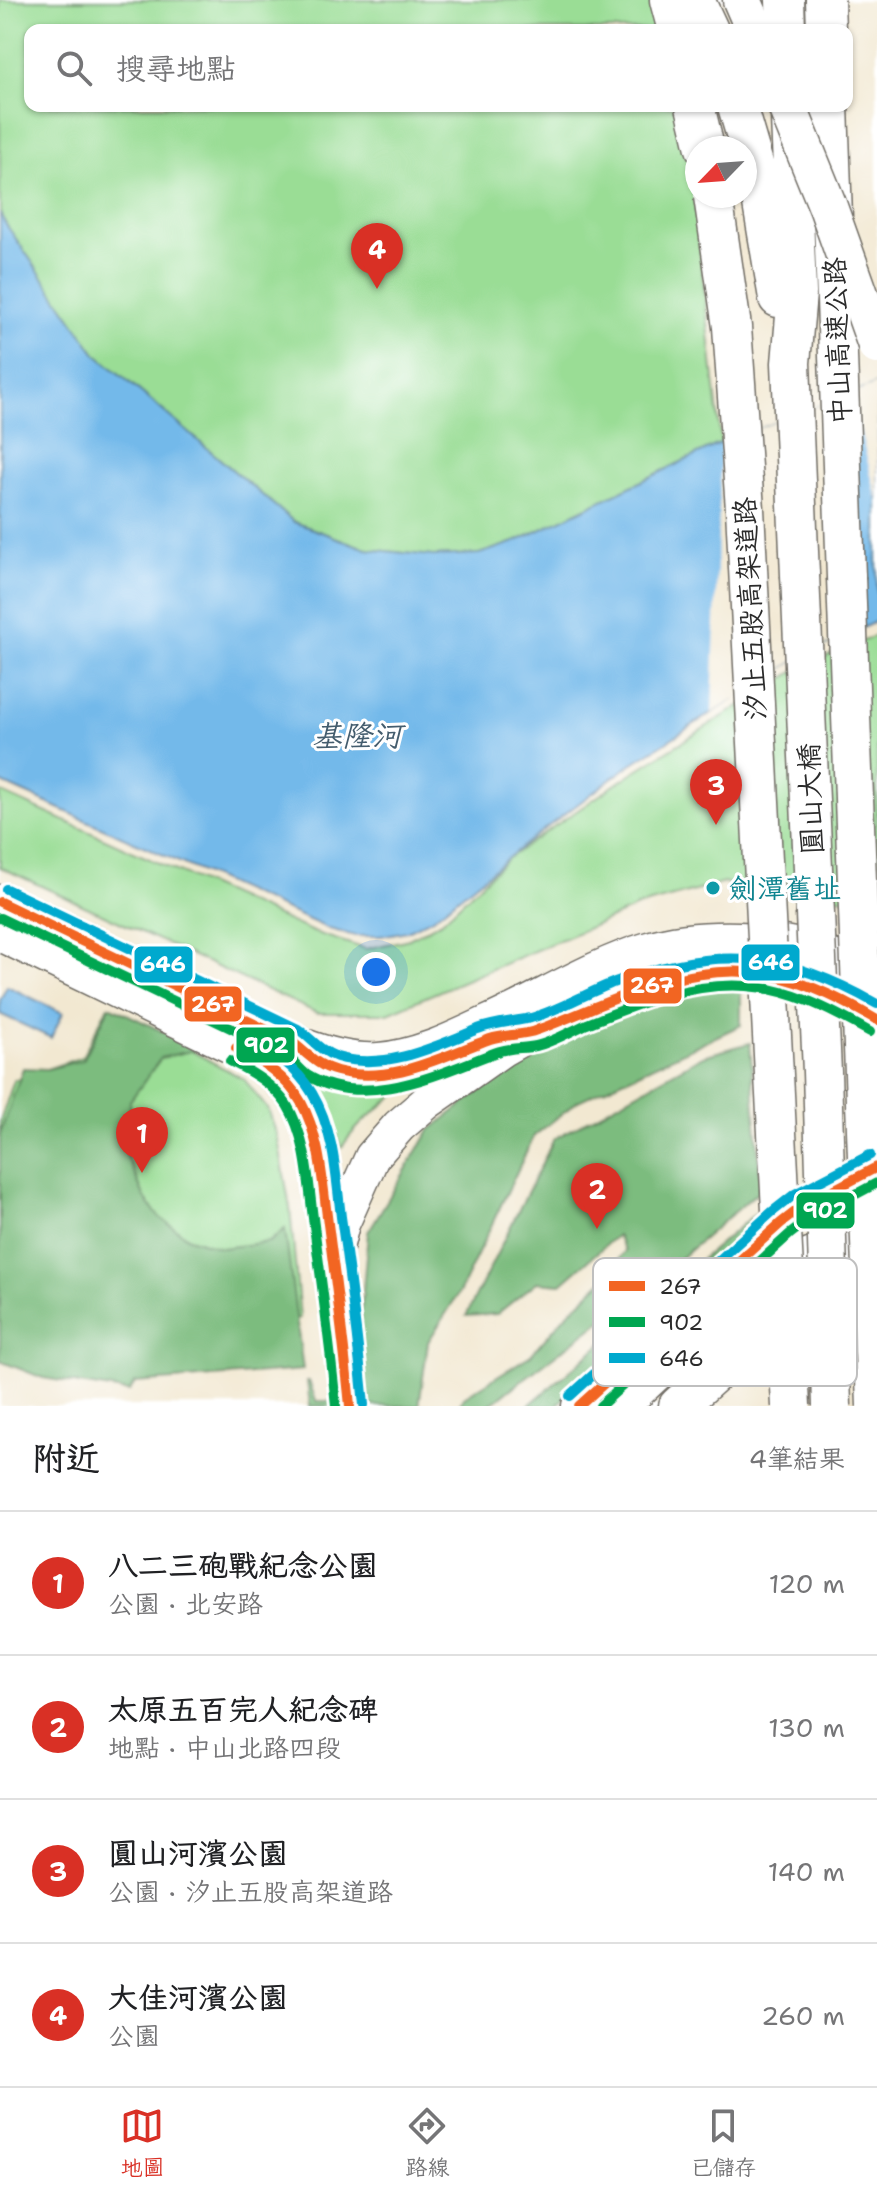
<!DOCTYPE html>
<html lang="zh-TW">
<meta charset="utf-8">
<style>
body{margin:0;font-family:"Shantell Sans","LXGW WenKai TC",sans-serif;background:#f6f6f6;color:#202124}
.compass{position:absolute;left:685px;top:136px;width:72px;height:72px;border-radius:50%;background:#fff;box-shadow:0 2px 6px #0004;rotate:245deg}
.you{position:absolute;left:376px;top:972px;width:28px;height:28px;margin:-20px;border:6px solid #fff;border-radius:50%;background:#1a73e8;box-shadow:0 0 0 12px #1a73e833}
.badge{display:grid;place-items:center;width:52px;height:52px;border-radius:50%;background:#d93025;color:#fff;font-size:26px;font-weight:700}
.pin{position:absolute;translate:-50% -66px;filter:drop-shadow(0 2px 4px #0008)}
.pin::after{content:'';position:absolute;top:42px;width:28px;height:24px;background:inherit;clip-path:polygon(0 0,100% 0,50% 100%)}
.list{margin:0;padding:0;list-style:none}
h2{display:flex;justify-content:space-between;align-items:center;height:104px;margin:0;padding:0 32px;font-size:34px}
h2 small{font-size:26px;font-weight:400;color:#757577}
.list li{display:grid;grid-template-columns:52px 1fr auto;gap:24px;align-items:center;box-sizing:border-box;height:144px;padding:0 32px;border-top:2px solid #e0e0e0}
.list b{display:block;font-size:30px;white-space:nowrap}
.list p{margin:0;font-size:26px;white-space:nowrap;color:#757577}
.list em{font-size:26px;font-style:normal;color:#757577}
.icon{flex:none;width:44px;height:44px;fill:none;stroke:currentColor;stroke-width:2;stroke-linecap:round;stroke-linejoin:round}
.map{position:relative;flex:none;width:877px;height:1406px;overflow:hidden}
.search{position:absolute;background:#fff;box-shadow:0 2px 6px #0004;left:24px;right:24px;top:24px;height:88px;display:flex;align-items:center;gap:20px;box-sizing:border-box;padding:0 28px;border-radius:16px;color:#757577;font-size:30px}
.sheet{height:680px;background:#fff}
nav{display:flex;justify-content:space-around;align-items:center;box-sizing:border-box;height:112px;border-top:2px solid #e0e0e0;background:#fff;font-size:22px;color:#757577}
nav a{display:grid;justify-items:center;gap:4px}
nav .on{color:#d93025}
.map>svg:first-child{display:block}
</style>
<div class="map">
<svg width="877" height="1406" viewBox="0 0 877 1406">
<rect width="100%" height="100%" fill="#fff"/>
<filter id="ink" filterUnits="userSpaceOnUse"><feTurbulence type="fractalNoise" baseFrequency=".0125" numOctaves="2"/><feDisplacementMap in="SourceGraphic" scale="16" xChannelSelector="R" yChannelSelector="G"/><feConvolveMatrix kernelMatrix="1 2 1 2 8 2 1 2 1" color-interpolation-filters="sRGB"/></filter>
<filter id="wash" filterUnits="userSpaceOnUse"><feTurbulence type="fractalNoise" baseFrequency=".006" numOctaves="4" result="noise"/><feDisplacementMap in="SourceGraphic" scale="32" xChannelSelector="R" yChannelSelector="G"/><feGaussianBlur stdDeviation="1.8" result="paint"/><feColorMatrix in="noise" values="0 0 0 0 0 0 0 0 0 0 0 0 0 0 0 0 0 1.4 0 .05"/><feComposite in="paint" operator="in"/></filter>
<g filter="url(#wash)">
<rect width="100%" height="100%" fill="#f2e8d1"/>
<g fill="#9add95" stroke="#628460" stroke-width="2">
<polygon points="0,0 654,0 664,30 30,30 30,106 684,106 721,443 515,542 479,554 433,556 367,549 294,522 96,354 5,223 0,213"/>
<polygon points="877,635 877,902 724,883 640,906 388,1013 317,1013 0,867 0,792 313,932 366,949 409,939 442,921 508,858 629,775 802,667"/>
<polygon points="108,1006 244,1079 269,1111 278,1139 290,1208 300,1318 236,1336 0,1286 0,1122 14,1080 82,1057"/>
<path d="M312,1072L346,1083L369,1086L408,1082C384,1108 362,1116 341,1148L329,1112L307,1086Z"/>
</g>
<g fill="#7bbc7e" stroke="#537454" stroke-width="2">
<polygon points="697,982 741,991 741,1025 578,1101 534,1136 460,1291 428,1342 419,1406 310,1406 307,1381 309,1381 316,1401 362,1401 358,1348 368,1232 430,1130 537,1048"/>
<polygon points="110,1006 199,1049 161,1058 130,1101 126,1154 145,1198 159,1217 189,1238 221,1248 269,1242 285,1229 303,1370 135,1383 129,1392 43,1378 0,1361 0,1134 23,1068 47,1069 83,1060"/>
<polygon points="750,1043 761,1189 655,1280 488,1406 459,1406 464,1397 531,1355 564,1317 602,1281 625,1251 617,1235 561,1284 537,1282 497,1314 466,1316 554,1139 703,1056"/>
<polygon points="756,1213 759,1221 556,1406 528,1406"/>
</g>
<g fill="#73b9ea" stroke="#4f728a" stroke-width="2">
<polygon points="0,213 5,223 96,354 294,522 367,549 433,556 479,554 515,542 721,443 877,384 877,621 795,660 630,765 534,837 433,918 407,931 381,936 355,936 329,929 0,782"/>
<polygon points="7,986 63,1013 51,1038 0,1014 0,1000"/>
</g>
<g fill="#f2e8d1">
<polygon points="877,384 877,499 851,394"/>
<polygon points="846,395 854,632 795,660 756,685 742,435"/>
<polygon points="721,443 751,689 712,713"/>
</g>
</g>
<g filter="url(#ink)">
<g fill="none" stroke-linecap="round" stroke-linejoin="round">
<defs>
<g id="major">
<polyline points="0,902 292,1042 321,1066"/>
<path d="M0,934L262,1061C325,1109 322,1177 332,1250"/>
<polyline points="349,1403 333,1260 342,1224 372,1157 399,1126 427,1102 501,1050 533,1032 655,982 709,972 743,972 785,976 823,990 877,1020"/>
<polyline points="579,1406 781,1223 803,1206 877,1168"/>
</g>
<g id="highway">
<polyline points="669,0 677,30"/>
<polyline points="695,0 709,30"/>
<polyline points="742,0 755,30"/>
<polyline points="785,0 786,30"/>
<polyline points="825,0 826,30"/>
<polyline points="695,106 705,148"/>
<polyline points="737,106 757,174 778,298"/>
<polyline points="829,106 846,577"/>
<polyline points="790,117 797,293 791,363 800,575"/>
<path d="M301,1047C325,1056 353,1064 379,1062C418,1059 454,1041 488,1025C542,1001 593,968 649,951C693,937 762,938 807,950C833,956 855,972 877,986"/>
<path d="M619,1406C703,1328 761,1264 877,1235"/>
<polyline points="678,1406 789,1306 839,1274"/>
</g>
</defs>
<use href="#major" stroke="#716d65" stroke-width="37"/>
<use href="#highway" stroke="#716d65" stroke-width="41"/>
<use href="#major" stroke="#fff" stroke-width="34"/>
<use href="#highway" stroke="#fff" stroke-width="38"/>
<defs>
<g id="highway-bridge">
<polyline points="787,106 828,207 877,345"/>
<polyline points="713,196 732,327 745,509 791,1406"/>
<polyline points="800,575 822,1072 832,1406"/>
<polyline points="846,577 876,1406"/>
</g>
</defs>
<use href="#highway-bridge" stroke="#716d65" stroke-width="41" stroke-linecap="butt"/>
<use href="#highway-bridge" stroke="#fff" stroke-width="38"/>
<defs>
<g id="bus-1">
<path d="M0,902L292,1042C308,1054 317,1066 337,1071C391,1085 441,1057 490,1039C505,1034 523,1036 537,1030C605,1005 672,967 747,972C795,976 836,996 877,1020"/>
<path d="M236,1048C262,1061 287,1077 301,1102C320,1137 322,1178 327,1216C335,1279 344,1342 350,1406"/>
<polyline points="579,1406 781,1223 803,1206 877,1167"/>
</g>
<g id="bus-2">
<path d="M0,918L285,1054C293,1060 299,1069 307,1075C364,1111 440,1073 494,1053C509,1047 522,1049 536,1046C553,1042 571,1031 587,1024C637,1004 691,982 746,986C792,989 831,1010 870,1032"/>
<path d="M230,1061C252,1072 273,1084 287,1105C307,1138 308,1180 313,1218C321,1280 330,1343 336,1406"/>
<polyline points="600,1406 790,1234 811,1218 877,1183"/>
</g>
<g id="bus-3">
<path d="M6,889L298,1029C312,1039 320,1051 337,1057C385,1071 435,1047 478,1029C496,1022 513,1022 531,1018C557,1011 589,992 615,982C717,945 784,951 877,1004"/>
<path d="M242,1035C270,1049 296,1066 312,1093C334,1130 336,1175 341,1217C350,1279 358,1342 364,1405"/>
<polyline points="570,1396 772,1212 795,1194 870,1155"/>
</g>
</defs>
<use href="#bus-1" stroke="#fff" stroke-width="16"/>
<use href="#bus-2" stroke="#fff" stroke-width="16"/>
<use href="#bus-3" stroke="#fff" stroke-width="16"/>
<use href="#bus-1" stroke="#f26522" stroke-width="10"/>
<use href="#bus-2" stroke="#00a651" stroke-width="10"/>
<use href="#bus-3" stroke="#00a9ce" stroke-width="10"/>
</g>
</g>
<circle fill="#0f9aa8" stroke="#fff" stroke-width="3" cx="713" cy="888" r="8"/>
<g text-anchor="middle" stroke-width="6" stroke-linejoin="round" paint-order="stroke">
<g font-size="28" fill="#2b2b2b" stroke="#fff">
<text transform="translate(837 341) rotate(-92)" y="10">中山高速公路</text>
<text transform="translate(750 609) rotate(-93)" y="10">汐止五股高架道路</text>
<text transform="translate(810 799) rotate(-92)" y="10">圓山大橋</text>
</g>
<g font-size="28" fill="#0d838f" stroke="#fff" text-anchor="start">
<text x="729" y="898">劍潭舊址</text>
</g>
<g font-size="30" font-style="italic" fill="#445d6e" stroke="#fff">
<text x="357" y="746">基隆河</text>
</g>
</g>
<rect x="593" y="1258" width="264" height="128" rx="12" fill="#fff" stroke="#bfbfbf" stroke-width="2"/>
<rect x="609" y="1281" width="36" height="10" fill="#f26522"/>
<rect x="609" y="1317" width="36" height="10" fill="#00a651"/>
<rect x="609" y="1353" width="36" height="10" fill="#00a9ce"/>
<g font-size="22" fill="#2b2b2b">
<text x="659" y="1294">267</text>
<text x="659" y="1330">902</text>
<text x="659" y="1366">646</text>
</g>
<g stroke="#fff" stroke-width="3">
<rect x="740" y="943" width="61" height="39" rx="8" fill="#00a9ce"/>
<rect x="133" y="945" width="61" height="39" rx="8" fill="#00a9ce"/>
<rect x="622" y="967" width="61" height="38" rx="8" fill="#f26522"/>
<rect x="183" y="985" width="60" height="38" rx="8" fill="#f26522"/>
<rect x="235" y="1026" width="61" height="38" rx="8" fill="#00a651"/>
<rect x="795" y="1191" width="61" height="39" rx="8" fill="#00a651"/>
</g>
<g font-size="22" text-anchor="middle" font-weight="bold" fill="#fff">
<text x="771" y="970">646</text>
<text x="163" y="972">646</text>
<text x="652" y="993">267</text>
<text x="213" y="1012">267</text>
<text x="266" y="1053">902</text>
<text x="825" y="1218">902</text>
</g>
</svg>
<svg class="compass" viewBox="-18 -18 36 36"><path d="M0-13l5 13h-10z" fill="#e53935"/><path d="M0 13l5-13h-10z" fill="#757577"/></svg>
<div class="you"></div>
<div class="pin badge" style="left:142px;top:1173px">1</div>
<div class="pin badge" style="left:597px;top:1229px">2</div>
<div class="pin badge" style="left:716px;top:825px">3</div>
<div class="pin badge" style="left:377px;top:289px">4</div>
<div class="search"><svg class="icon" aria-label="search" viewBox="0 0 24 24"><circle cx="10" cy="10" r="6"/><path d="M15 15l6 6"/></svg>搜尋地點</div>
</div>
<section class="sheet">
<h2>附近<small>4筆結果</small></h2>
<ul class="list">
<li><span class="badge">1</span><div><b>八二三砲戰紀念公園</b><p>公園 · 北安路</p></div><em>120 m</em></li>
<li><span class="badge">2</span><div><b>太原五百完人紀念碑</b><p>地點 · 中山北路四段</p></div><em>130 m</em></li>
<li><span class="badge">3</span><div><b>圓山河濱公園</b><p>公園 · 汐止五股高架道路</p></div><em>140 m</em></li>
<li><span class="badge">4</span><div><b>大佳河濱公園</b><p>公園</p></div><em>260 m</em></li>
</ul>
</section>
<nav>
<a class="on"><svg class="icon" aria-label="map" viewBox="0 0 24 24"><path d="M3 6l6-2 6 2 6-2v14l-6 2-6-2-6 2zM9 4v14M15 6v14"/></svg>地圖</a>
<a><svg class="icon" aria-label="directions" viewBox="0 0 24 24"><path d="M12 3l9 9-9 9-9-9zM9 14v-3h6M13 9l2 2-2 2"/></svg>路線</a>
<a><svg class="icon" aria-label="saved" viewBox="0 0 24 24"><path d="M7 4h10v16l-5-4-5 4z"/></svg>已儲存</a>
</nav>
